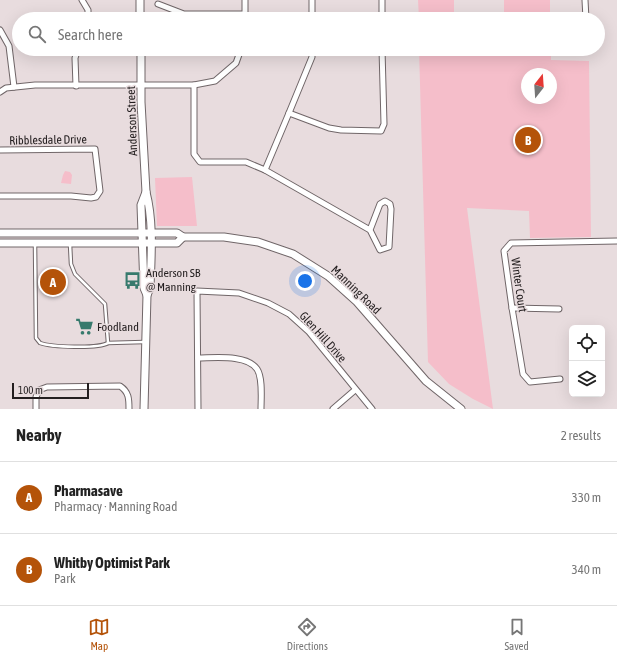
<!DOCTYPE html>
<meta charset="utf-8">
<style>
body{margin:0;font-family:"Asap Condensed",sans-serif;background:#f6f6f6;color:#222}
.controls{position:absolute;right:12px;bottom:12px;display:grid;overflow:hidden;border-radius:6px;box-shadow:0 4px 16px #0002}
.controls button{width:36px;height:36px;display:grid;place-items:center;padding:0;border:0;border-bottom:1px solid #e0e0e0;background:#fff;color:#222;font:20px sans-serif}
.compass{position:absolute;left:521px;top:68px;width:36px;height:36px;border-radius:50%;background:#fff;box-shadow:0 4px 16px #0002;rotate:17deg}
.scale{position:absolute;left:12px;bottom:10px;width:77px;box-sizing:border-box;padding-left:4px;border:2px solid #231e1f;border-top:0;font-size:11px;line-height:14px;white-space:nowrap;color:#231e1f;-webkit-text-stroke:3px #e8dcde;paint-order:stroke}
.you{position:absolute;left:305px;top:281px;width:14px;height:14px;margin:-10px;border:3px solid #fff;border-radius:50%;background:#1a73e8;box-shadow:0 0 0 6px #1a73e833}
.badge{display:grid;place-items:center;width:26px;height:26px;border-radius:50%;background:#b45309;color:#fff;font-size:13px;font-weight:700}
.pin{position:absolute;translate:-50% -50%;border:2px solid #fff;box-shadow:0 1px 4px #0006}
.list{margin:0;padding:0;list-style:none}
h2{display:flex;justify-content:space-between;align-items:center;height:52px;margin:0;padding:0 16px;font-size:17px}
h2 small{font-size:13px;font-weight:400;color:#767676}
.list li{display:grid;grid-template-columns:26px 1fr auto;gap:12px;align-items:center;box-sizing:border-box;height:72px;padding:0 16px;border-top:1px solid #e0e0e0}
.list b{display:block;font-size:15px;white-space:nowrap}
.list p{margin:0;font-size:13px;white-space:nowrap;color:#767676}
.list em{font-size:13px;font-style:normal;color:#767676}
.icon{flex:none;width:22px;height:22px;fill:none;stroke:currentColor;stroke-width:2;stroke-linecap:round;stroke-linejoin:round}
.map{position:relative;flex:none;width:617px;height:409px;overflow:hidden}
.search{position:absolute;background:#fff;box-shadow:0 4px 16px #0002;left:12px;right:12px;top:12px;height:44px;display:flex;align-items:center;gap:10px;box-sizing:border-box;padding:0 14px;border-radius:22px;color:#767676;font-size:15px}
.sheet{height:196px;background:#fff}
nav{display:flex;justify-content:space-around;align-items:center;box-sizing:border-box;height:56px;border-top:1px solid #e0e0e0;background:#fff;font-size:11px;color:#767676}
nav a{display:grid;justify-items:center;gap:2px}
nav .on{color:#b45309}
.map>svg:first-child{display:block}
</style>
<div class="map">
<svg width="617" height="409" viewBox="0 0 617 409">
<rect width="100%" height="100%" fill="#e8dcde"/>
<g fill="#f5beca" fill-rule="evenodd">
<polygon points="418,0 454,0 454,14 504,14 504,0 550,0 550,19 419,19"/>
<path d="M419,49H551V60L589,61L591,237L530,238L529,211L467,208L493,409L473,399L449,384L428,362ZM527,74H551V98H527Z"/>
<polygon points="65,171 70,172 72,175 71,184 61,183 63,175"/>
<polygon points="192,177 197,226 157,226 155,178"/>
</g>
<g fill="none" stroke-linecap="round" stroke-linejoin="round">
<defs>
<g id="service">
<path d="M35,244L36,338L40,343C51,347 98,349 108,343"/>
<polyline points="70,244 71,264 75,274 105,304 108,343 144,342"/>
</g>
<g id="minor">
<polyline points="82,0 88,10 88,19"/>
<polyline points="245,0 245,19"/>
<polyline points="312,0 312,19"/>
<polyline points="382,0 382,19"/>
<polyline points="585,0 586,19"/>
<polyline points="158,4 184,14 245,14"/>
<polyline points="0,30 9,46 14,87"/>
<polyline points="194,85 194,154 200,162 246,162 265,170 370,230 380,250 389,247 391,209 390,204 385,201 380,204 370,230"/>
<polyline points="76,86 75,58 78,49"/>
<polyline points="0,92 6,88 35,85 194,85 215,81 236,63 241,49"/>
<polyline points="289,113 329,128 341,130 381,131 384,124 382,49"/>
<polyline points="0,150 95,149 100,191 96,197 91,198 71,196 0,196"/>
<polyline points="265,170 289,113 312,57 312,49"/>
<polyline points="512,308 559,309"/>
<path d="M198,358C214,358 247,354 257,369C263,378 261,399 261,409"/>
<polyline points="560,379 530,382 523,374 512,308 504,251 511,243 617,241"/>
<path d="M36,409V397L39,390L47,387L120,386C129,392 129,399 129,409"/>
<polyline points="198,409 197,291 239,293 268,303 289,314 309,332 372,409"/>
<polyline points="333,409 355,390"/>
</g>
<g id="secondary">
<polyline points="140,0 140,19"/>
<path d="M141,49V102L146,192C154,223 151,257 150,288L147,295"/>
<polyline points="0,233 177,233 183,237 224,237 258,242 293,254 328,276 357,302 426,381 461,409"/>
<polyline points="0,243 177,243 183,237"/>
<polyline points="144,409 147,295 144,288 141,205 146,192"/>
</g>
</defs>
<use href="#service" stroke="#706668" stroke-width="4.5"/>
<use href="#minor" stroke="#706668" stroke-width="7"/>
<use href="#secondary" stroke="#706668" stroke-width="9"/>
<use href="#service" stroke="#fff" stroke-width="2.5"/>
<use href="#minor" stroke="#fff" stroke-width="5"/>
<use href="#secondary" stroke="#fff" stroke-width="7"/>
</g>
<defs>
<symbol id="bus-bare" viewBox="-9 -9 18 18"><path d="M-5-6H5V4H4V6H2V4H-2V6H-4V4H-5ZM-3.5-4V0h7V-4ZM-3.5 1.2v1.5H-2V1.2ZM2 1.2v1.5H3.5V1.2Z" fill="#377a6d" stroke="#e8dcde" stroke-width="2.5" paint-order="stroke"/></symbol>
<symbol id="supermarket-bare" viewBox="-9 -9 18 18"><path d="M-6-5.5h2.5l.6 2H6L4.5 2H-2.5L-4.4-4H-6ZM-1.5 3.2a1.3 1.3 0 1 0 .1 0ZM3 3.2a1.3 1.3 0 1 0 .1 0Z" fill="#377a6d" stroke="#e8dcde" stroke-width="2.5" paint-order="stroke"/></symbol>
</defs>
<g fill-rule="evenodd">
<use href="#bus-bare" x="120" y="268" width="25" height="25"/>
<use href="#supermarket-bare" x="72" y="314" width="25" height="25"/>
</g>
<g text-anchor="middle" stroke-width="3" stroke-linejoin="round" paint-order="stroke">
<g font-size="12" fill="#231e1f" stroke="#e8dcde">
<text transform="translate(132 121) rotate(-92)" y="4">Anderson Street</text>
<text transform="translate(48 140) rotate(-1)" y="4">Ribblesdale Drive</text>
<text transform="translate(519 285) rotate(82)" y="4">Winter Court</text>
<text transform="translate(356 290) rotate(44)" y="4">Manning Road</text>
<text transform="translate(323 337) rotate(48)" y="4">Glen Hill Drive</text>
</g>
<g font-size="12" fill="#231e1f" stroke="#e8dcde" text-anchor="start">
<text x="146" y="277">Anderson SB<tspan x="146" dy="14">@ Manning</tspan></text>
<text x="97" y="331">Foodland</text>
</g>
</g>
</svg>
<div class="controls">
<button><svg class="icon" aria-label="locate" viewBox="0 0 24 24"><circle cx="12" cy="12" r="6"/><path d="M12 2v4M12 18v4M2 12h4M18 12h4"/></svg></button>
<button><svg class="icon" aria-label="layers" viewBox="0 0 24 24"><path d="M12 4l9 5-9 5-9-5zM3 14l9 5 9-5"/></svg></button>
</div>
<svg class="compass" viewBox="-18 -18 36 36"><path d="M0-13l5 13h-10z" fill="#e53935"/><path d="M0 13l5-13h-10z" fill="#767676"/></svg>
<div class="scale">100 m</div>
<div class="you"></div>
<div class="pin badge" style="left:53px;top:282px">A</div>
<div class="pin badge" style="left:528px;top:140px">B</div>
<div class="search"><svg class="icon" aria-label="search" viewBox="0 0 24 24"><circle cx="10" cy="10" r="6"/><path d="M15 15l6 6"/></svg>Search here</div>
</div>
<section class="sheet">
<h2>Nearby<small>2 results</small></h2>
<ul class="list">
<li><span class="badge">A</span><div><b>Pharmasave</b><p>Pharmacy · Manning Road</p></div><em>330 m</em></li>
<li><span class="badge">B</span><div><b>Whitby Optimist Park</b><p>Park</p></div><em>340 m</em></li>
</ul>
</section>
<nav>
<a class="on"><svg class="icon" aria-label="map" viewBox="0 0 24 24"><path d="M3 6l6-2 6 2 6-2v14l-6 2-6-2-6 2zM9 4v14M15 6v14"/></svg>Map</a>
<a><svg class="icon" aria-label="directions" viewBox="0 0 24 24"><path d="M12 3l9 9-9 9-9-9zM9 14v-3h6M13 9l2 2-2 2"/></svg>Directions</a>
<a><svg class="icon" aria-label="saved" viewBox="0 0 24 24"><path d="M7 4h10v16l-5-4-5 4z"/></svg>Saved</a>
</nav>
